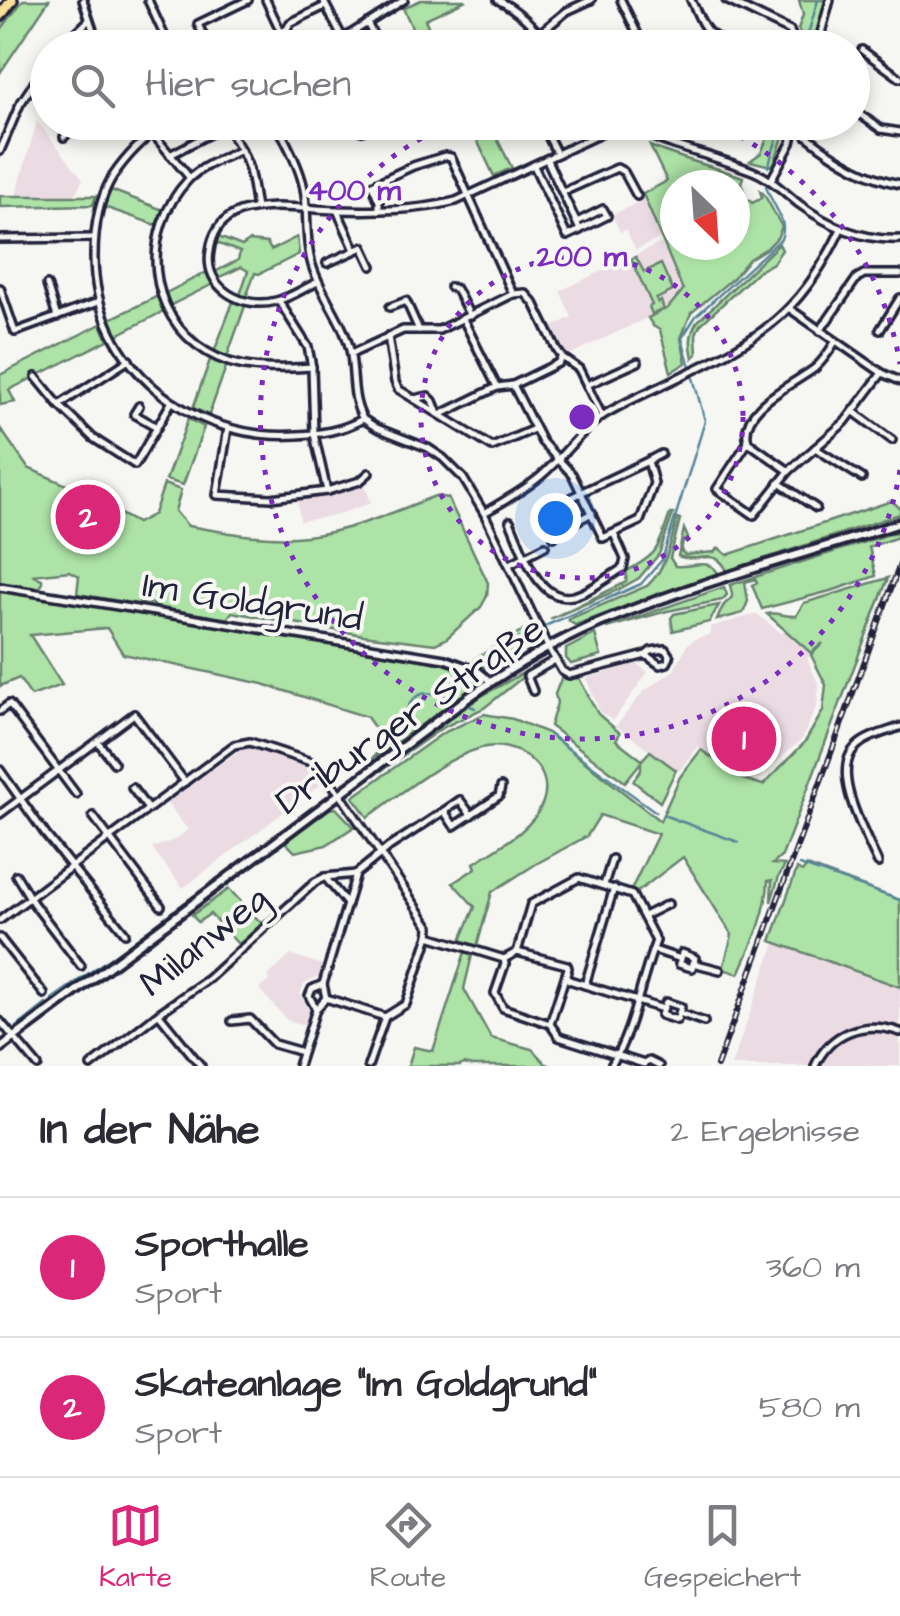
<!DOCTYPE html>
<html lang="de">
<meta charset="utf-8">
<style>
body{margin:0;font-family:"Architects Daughter",sans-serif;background:#f2f2f3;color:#2b2b33}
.compass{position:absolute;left:660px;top:170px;width:90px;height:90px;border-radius:50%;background:#fff;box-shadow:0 5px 15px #0003;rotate:155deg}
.you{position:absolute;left:555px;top:518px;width:35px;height:35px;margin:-25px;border:8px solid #fff;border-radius:50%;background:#1a73e8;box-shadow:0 0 0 15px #1a73e833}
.badge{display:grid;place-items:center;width:65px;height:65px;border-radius:50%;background:#db2777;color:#fff;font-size:32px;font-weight:700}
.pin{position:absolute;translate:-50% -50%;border:5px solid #fff;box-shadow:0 2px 10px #0006}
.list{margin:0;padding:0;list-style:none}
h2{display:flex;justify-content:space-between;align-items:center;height:130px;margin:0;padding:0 40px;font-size:42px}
h2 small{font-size:32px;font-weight:400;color:#7c7c81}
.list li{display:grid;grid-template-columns:65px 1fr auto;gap:30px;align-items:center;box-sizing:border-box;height:140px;padding:0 40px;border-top:2px solid #e1e1e2}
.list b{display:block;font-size:38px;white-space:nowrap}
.list p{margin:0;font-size:32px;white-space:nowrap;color:#7c7c81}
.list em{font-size:32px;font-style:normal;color:#7c7c81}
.icon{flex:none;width:55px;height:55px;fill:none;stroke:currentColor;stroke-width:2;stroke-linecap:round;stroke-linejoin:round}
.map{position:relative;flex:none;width:900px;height:1066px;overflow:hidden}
.search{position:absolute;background:#fff;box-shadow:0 5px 15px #0003;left:30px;right:30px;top:30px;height:110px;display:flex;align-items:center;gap:25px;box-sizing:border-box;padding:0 35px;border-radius:55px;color:#7c7c81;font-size:38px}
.sheet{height:410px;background:#fff}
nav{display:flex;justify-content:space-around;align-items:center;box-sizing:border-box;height:140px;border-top:2px solid #e1e1e2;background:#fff;font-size:28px;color:#7c7c81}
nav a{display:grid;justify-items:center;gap:5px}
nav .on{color:#db2777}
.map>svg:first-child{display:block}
</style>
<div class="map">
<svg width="900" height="1066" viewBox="0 0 900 1066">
<rect width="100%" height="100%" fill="#f6f6f2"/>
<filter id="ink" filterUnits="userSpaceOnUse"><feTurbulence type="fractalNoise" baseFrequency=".01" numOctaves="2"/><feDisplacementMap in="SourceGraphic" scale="20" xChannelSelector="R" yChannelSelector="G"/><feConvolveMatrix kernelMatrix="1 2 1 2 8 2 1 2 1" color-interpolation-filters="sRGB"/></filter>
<g filter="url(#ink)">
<g fill="#ebdce4">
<polygon points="37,121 83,179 74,196 16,196"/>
<polygon points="644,199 663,237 636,250 626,230 620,232 612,215"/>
<polygon points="661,243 683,290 668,308 571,354 565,352 553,327 572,317 560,291"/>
<polygon points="364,482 371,503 333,516 300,521 297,499 343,490"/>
<polygon points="757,614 781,633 796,623 817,625 823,644 807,658 819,686 817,706 802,739 760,777 751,780 740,777 698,746 679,771 616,726 643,692 674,670 687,645 695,639 710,634 710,627"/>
<polygon points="637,664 648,672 613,721 600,712 586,678"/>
<polygon points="245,746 302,762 320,785 183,888 152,848 174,840 188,830 167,803"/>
<polygon points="775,943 900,987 900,1066 731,1066"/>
<polygon points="291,955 323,965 320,976 304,984 300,994 309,1011 305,1025 287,1020 259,989 270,980 268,976"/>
</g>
<g fill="#ade3a6" stroke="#688270" stroke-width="2.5" fill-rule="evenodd">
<polygon points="23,0 49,0 0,73 0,31"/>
<polygon points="421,0 466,0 425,19 437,47 421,47 403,8"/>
<polygon points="799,0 826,0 812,47 797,47 800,33 798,29 803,15"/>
<polygon points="774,122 788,123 774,163 771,166 750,161 761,153"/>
<polygon points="469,123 489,123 512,168 494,176"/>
<path d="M650,146C680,159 712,166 743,177L741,183L744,191L742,195L744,200H750L752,203L762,198L760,191L764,194L782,227L777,238L767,248L749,259L733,278L691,313L681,338L686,363L671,372L660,330L653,326L648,318L663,310L652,314L649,307L652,305L631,259L636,257L644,272L661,264L673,291L656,299L658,303L661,301L664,310L668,308L683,290L643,194L667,181ZM735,185V245H675V185Z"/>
<polygon points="111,190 163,210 156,225 104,207"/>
<polygon points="0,196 96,196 93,205 0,207"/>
<polygon points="216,236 242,246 249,241 267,243 271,250 297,237 299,254 259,274 255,273 245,300 239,298 248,271 241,267 218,278 215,272 238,260 240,252 214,242"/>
<path d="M779,244L782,250L773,263L757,272L700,325L696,334L697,354L693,358C690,344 689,335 697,322Z"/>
<polygon points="207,272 213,284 169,306 164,294"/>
<polygon points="158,296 164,311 117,335 110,319"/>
<polygon points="233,302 245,306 227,357 214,352"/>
<polygon points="101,324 108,340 9,390 15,402 0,405 0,375"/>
<polygon points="211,357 227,364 209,415 193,408"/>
<polygon points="188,419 204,427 183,485 166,480"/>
<path d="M0,428L28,468L67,485L137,523L154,514L164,484L181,490L175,511L188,526C226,532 267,541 307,536C351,531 394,512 435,496L448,498L488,583L487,596L481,607L446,639L435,644L363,635L232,612L227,619L154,607V604L139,602L138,604L77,594L79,576L70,571L32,575L42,579V585L37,589L0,583Z"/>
<path d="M892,501L900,508V514L727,571C715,545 699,565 678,556L684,529L688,538L683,541L681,551L685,555L714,552L719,548L727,555Z"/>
<path d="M670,514H673L659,554L639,578L618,590L550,619L626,582L627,571C661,552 657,549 670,514Z"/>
<path d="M677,518L680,519L670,558L675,566C691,568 708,557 718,573L575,625L569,621V619L647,586C666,569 671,543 677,518Z"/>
<path d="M896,532L898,537L869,547L876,576L834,590L762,609L752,585L757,583L755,579L745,582L748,601L743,613L717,620C719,616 721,608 725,604C734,595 733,599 730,585Z"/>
<path d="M888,578L782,856L773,864L785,865L779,876L771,902L772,880L768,881C767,914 752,944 739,974L723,969L732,935L683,857L636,893L631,890L658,834L600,815L587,836L536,864L492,892L477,946L461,940L475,907L453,883L476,868L474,863C497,848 533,830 543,802C556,765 512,739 481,748C442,759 401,794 368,817L353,797L443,733L484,714L513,719L548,733L660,821L680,777L701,750L743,779L763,785L805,742L823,711L826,685L811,655L823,643L811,653L767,614C777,612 786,617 796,616L804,603Z"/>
<polygon points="724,587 727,595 722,600 667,611 606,628"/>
<polygon points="0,590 446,664 478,675 479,684 370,761 385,743 367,717 263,684 123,654 107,628 30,635 62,685 31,696 19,678 0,686"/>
<polygon points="719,605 709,622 673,631 671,618 674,614"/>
<polygon points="528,628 533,636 490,669 474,664 476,658"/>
<polygon points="595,634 601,656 571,664 566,658 566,649"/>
<polygon points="521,674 523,677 484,708 442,728 381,771 380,769 480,697"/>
<polygon points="579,678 598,714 620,733 616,740 642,760 650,751 676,770 660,802 633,781 641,770 641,762 625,782 550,726 557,703 555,694 561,679"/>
<polygon points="336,808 354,827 326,845 295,852 285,842 329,809"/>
<polygon points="807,866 900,900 900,987 771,941 797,869 802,872"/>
<polygon points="229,889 262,924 239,945 210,914 198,922 192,915"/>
<polygon points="465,952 472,955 464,989 491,1038 532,1049 546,1064 552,1066 472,1066 464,1064 460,1066 408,1066 414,1047 433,1051"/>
</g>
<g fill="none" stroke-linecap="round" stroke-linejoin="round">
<g stroke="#578699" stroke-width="2.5">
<polyline points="804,48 818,0"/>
<polyline points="768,167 782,122"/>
<path d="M477,664L529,633L641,584L662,560L705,421L682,338L696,316L781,239C789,219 771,205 766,186"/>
<polyline points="441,693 467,673"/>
<polyline points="468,705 475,708"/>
<path d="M402,720C413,694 420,687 449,698"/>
<polyline points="550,735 656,812"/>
<polyline points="663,815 738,842"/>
<polyline points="800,865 900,900"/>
<polyline points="168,915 174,910"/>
<polyline points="135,940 164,918"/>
<polyline points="52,999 127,946"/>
<polyline points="17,1027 46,1004"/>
</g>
<defs>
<g id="street">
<polyline points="83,0 99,48"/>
<polyline points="148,0 170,48"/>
<polyline points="266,0 281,32"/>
<polyline points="323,0 342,37"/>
<path d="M498,0C520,11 536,28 551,48"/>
<polyline points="621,0 642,43 648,48"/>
<path d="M691,0C706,32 703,32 736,48"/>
<polyline points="726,0 790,31 793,38 791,48"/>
<polyline points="367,23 380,48"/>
<polyline points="540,33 567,11 591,0"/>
<polyline points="455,38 464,34 481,36 487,48"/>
<polyline points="60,48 89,20"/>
<polyline points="209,48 198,24 248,0"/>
<polyline points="250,48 287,29 290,23 325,6"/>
<polyline points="328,48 404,0"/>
<polyline points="817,48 830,0"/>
<polyline points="862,50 900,78"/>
<polyline points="852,109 881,129 900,132"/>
<polyline points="143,122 189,177"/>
<path d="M166,122C146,137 127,155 113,176C98,200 94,229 94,257C94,366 192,442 297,435C321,434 341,431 363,419"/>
<path d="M276,122C287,145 302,170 305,195C308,218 305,242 312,265C321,295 343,320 350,350C355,373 351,399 363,419"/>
<polyline points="350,122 353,127 362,131 381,122"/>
<polyline points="541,122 557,154"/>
<path d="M623,122C664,147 711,154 755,172C772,179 785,193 799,204C829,226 862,241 900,239"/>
<path d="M807,136C833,157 867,178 900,184"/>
<polyline points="64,137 78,122"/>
<path d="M233,137C252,167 250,174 256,208"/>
<path d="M241,150C223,158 201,166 188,180C140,231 146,315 207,352C239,372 277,369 312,367"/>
<polyline points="0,151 20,104 48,62"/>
<polyline points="170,155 213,132"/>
<polyline points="534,166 567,236 580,230 547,160"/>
<polyline points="771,180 791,143 796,122"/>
<polyline points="563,192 617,168 624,172 637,196"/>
<polyline points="337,210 355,250"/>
<polyline points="379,210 379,201 372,185 413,166 445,156 451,157 513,294"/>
<polyline points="577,222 603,209 607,216 581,229"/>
<polyline points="0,239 94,238"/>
<polyline points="327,263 363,247 372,266"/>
<path d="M318,282C304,288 290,298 276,301C244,310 203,289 210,251C212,235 220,221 235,214C261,202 305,209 334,210C374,211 417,211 456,201L611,129L617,122"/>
<polyline points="47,285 57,317"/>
<polyline points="450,287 456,289 470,316"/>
<polyline points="0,288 15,332 98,302"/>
<polyline points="390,307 406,301 419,330"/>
<polyline points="790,309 882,373 900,381"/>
<polyline points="463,319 497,387 513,385 542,442 572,474 603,538 640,521 654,483 648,461 582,492 543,514"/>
<polyline points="880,330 900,298"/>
<polyline points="820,331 857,278 864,274 900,274"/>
<polyline points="388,336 395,382 398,389 492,447 534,429"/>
<polyline points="351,354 403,330 439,330 513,294 525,293 534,303 557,350 562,357 579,369 602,416"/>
<polyline points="129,360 59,405 93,438 135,465 171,403"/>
<polyline points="36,377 59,405"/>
<polyline points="513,385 558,363 562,357"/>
<polyline points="587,385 638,362"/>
<polyline points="414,399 428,396 433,401 437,411"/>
<polyline points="139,406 134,414 157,427"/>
<polyline points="854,412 892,440"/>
<polyline points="442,414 497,387"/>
<polyline points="363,419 377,428 428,448 443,458 463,478 484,513 548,647 562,671 569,675 646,655 651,651 665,649 670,657 667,663 660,665 646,655"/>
<polyline points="228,428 217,495 271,498 327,491 314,434 312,367 308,347 279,301"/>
<polyline points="748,442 717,489 754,515 789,471 845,422 882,373"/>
<polyline points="815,448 862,478"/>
<polyline points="648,461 661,454"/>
<path d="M789,471L748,442C738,407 793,385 815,368C824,360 829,352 835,342"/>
<polyline points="779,483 816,508"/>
<polyline points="327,491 360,481 369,473"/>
<path d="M484,513C504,501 525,490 542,475C563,457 579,432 602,416C621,404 642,395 663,385C752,342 796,323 841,229"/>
<path d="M510,521C522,547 537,604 573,596C590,592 608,577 623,568L625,559L614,534"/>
<polyline points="554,537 558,531 592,513"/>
<polyline points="510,564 545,546"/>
<polyline points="0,587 445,659 478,671 491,682"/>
<polyline points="533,691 527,676 555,660"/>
<polyline points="0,711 9,704 76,794"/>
<polyline points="98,742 114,763"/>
<polyline points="0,770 46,835 125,933"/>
<polyline points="132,788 148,809"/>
<polyline points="444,811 460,800 471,815"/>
<polyline points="0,814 134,714 185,782"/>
<polyline points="93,816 161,906"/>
<path d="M878,863C866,835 828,770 857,746C868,736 886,732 900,727"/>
<polyline points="16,875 33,903 81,966"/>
<polyline points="325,877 347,904"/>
<polyline points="604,885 612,859"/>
<polyline points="644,916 668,904"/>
<polyline points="0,920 234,745 250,742 317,764 345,801 430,927 429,936 406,1004 385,1017 368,1066"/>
<polyline points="429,936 504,959 505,964 495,993 503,1008 550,1024 559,1037 644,1064 649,1061 659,1066"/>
<polyline points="0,938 44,994"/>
<polyline points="654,950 681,959 679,964 692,968 695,958 682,953 681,959"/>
<polyline points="517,952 567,965 568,968 550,1024"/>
<path d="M504,959L517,952L531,904L579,878L632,895L656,941C640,982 634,1028 611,1066"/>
<polyline points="693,963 720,970"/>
<polyline points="567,977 569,980 663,1009"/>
<polyline points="585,985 614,888"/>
<polyline points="326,998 323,984 356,874 389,847 444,811 454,826 499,796 501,787"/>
<polyline points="326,998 385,1017"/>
<polygon points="666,1002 681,1007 677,1020 661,1015"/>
<polyline points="315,1007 309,996 312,989 323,984"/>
<polyline points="679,1013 704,1022"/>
<polyline points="159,1014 201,1066"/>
<polyline points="0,1021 38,1066"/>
<polyline points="232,1021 250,1019 274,1044 302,1052"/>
<polyline points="91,1066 159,1013 208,979 315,882 325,877 356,874"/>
<polyline points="298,1066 316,1009 326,998"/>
<path d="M815,1066C831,1031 865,1020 900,1032"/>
</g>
<path id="secondary" d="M0,1048L469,697C513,666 559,639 609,619C703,580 803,555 900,523"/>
<polyline id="highway" points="0,16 12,0"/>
</defs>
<use href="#street" stroke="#22223b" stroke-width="12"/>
<use href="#secondary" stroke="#22223b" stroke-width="14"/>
<use href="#highway" stroke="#22223b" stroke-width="16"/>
<use href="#street" stroke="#f6f6f2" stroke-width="5"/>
<use href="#secondary" stroke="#f6f6f2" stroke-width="6"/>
<use href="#highway" stroke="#fadf96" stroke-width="9"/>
<defs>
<polyline id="rail" points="717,1066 900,564"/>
</defs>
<use href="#rail" stroke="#22223b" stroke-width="6"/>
<use href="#rail" stroke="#f6f6f2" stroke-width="2.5" stroke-dasharray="8" stroke-linecap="butt"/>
</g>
</g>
<g fill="none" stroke="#7b2cbf" stroke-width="5" stroke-dasharray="5 10">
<circle cx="582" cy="417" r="161"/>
<path d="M900 470A322 322 0 1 1 451 123M713 123A322 322 0 0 1 900 364"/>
</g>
<g text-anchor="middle" stroke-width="8" stroke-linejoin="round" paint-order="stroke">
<g font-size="38" fill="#22223b" stroke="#f6f6f2">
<text transform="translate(253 600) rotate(9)" y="13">Im Goldgrund</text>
<text transform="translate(409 714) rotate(-35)" y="13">Driburger Straße</text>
<text transform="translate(203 940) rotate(-39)" y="13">Milanweg</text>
</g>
</g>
<circle cx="582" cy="417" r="15" fill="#7b2cbf" stroke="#f6f6f2" stroke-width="5"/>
<g font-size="30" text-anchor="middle" font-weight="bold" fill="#7b2cbf" stroke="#f6f6f2" stroke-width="8" stroke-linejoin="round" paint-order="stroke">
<text x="354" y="200">400 m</text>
<text x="582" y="266">200 m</text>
</g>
</svg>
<svg class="compass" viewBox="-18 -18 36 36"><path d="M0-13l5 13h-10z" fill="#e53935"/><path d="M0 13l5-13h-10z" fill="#7c7c81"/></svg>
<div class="you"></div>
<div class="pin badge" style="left:744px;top:739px">1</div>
<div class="pin badge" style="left:88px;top:517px">2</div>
<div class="search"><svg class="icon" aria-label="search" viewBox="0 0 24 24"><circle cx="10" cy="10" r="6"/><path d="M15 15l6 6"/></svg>Hier suchen</div>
</div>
<section class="sheet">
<h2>In der Nähe<small>2 Ergebnisse</small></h2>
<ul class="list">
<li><span class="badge">1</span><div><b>Sporthalle</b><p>Sport</p></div><em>360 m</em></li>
<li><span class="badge">2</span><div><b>Skateanlage &quot;Im Goldgrund&quot;</b><p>Sport</p></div><em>580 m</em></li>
</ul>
</section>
<nav>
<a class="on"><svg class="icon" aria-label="map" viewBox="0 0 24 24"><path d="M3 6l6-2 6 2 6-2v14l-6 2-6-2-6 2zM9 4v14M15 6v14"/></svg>Karte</a>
<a><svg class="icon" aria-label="directions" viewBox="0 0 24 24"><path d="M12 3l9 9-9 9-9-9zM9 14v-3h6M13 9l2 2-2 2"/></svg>Route</a>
<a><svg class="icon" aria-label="saved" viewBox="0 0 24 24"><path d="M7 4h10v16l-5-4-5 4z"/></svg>Gespeichert</a>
</nav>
